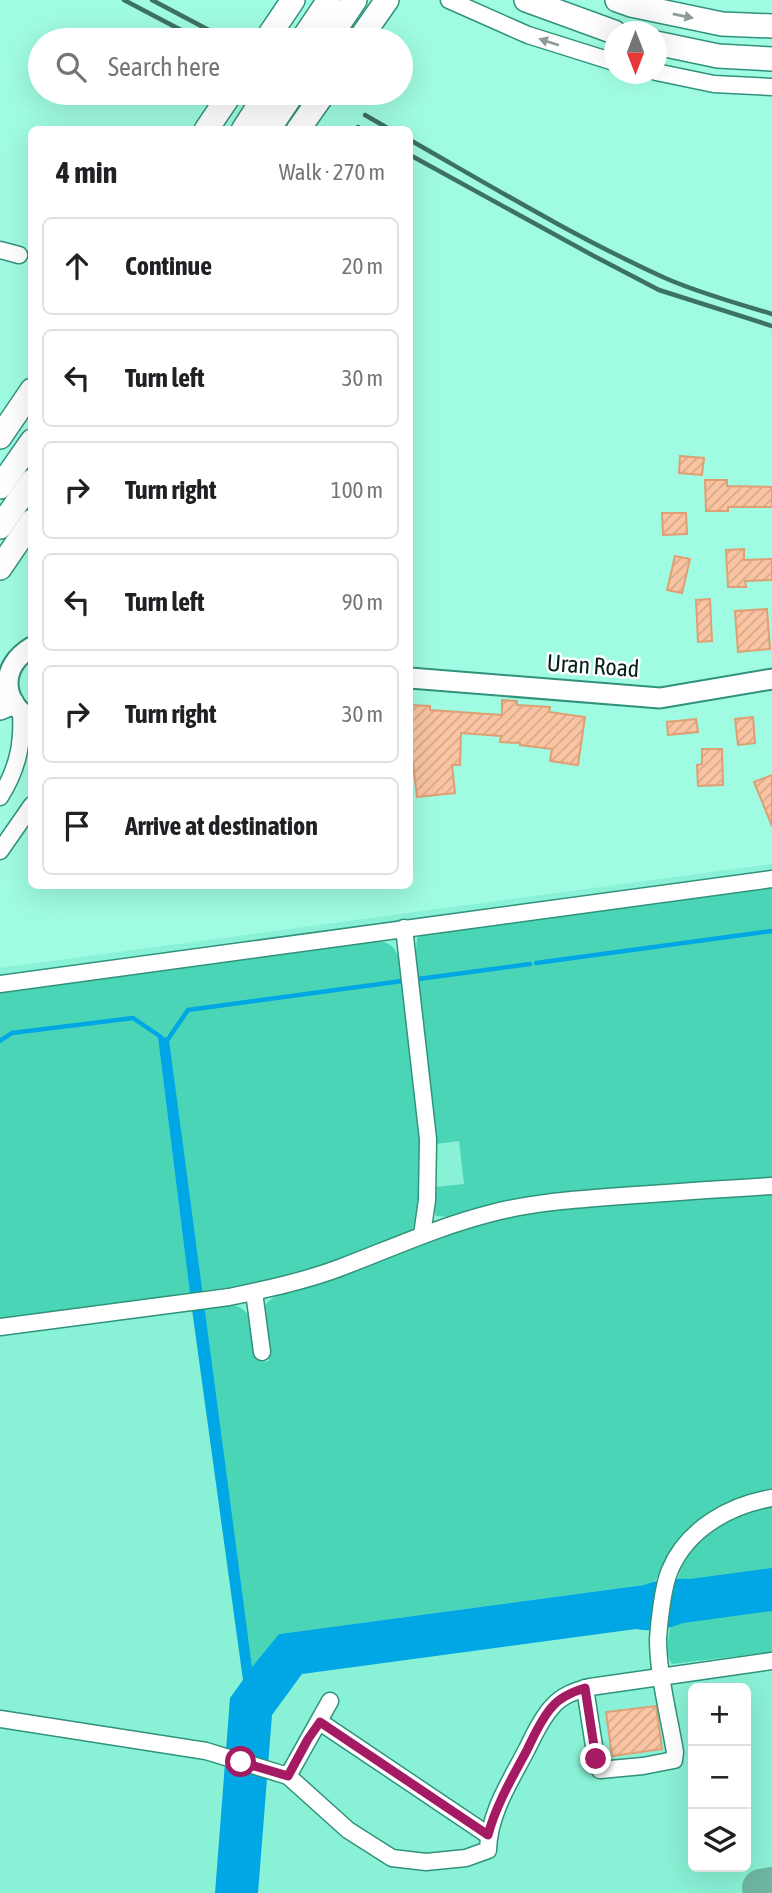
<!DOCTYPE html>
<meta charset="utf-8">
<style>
body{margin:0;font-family:"Asap Condensed",sans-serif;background:#f6f6f6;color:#202124}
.controls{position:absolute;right:21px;bottom:21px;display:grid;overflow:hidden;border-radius:10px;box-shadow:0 7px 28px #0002}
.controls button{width:63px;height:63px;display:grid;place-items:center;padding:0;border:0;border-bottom:2px solid #e0e0e0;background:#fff;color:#202124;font:35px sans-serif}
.compass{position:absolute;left:604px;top:21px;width:63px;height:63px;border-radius:50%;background:#fff;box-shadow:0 7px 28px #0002;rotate:180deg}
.stop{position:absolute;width:21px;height:21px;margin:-16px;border:5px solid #a41b64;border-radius:50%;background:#fff}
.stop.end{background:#a41b64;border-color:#fff;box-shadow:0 2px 7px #0008}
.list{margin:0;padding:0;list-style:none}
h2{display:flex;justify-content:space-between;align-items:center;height:91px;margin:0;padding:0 28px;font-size:30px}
h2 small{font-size:23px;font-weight:400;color:#757577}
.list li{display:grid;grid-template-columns:46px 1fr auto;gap:21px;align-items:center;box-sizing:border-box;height:98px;margin:0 14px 14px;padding:0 14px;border:2px solid #e0e0e0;border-radius:10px}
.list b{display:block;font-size:26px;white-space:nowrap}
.list em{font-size:23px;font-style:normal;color:#757577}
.icon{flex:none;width:38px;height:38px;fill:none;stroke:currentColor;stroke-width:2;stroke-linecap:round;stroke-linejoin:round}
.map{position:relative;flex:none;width:772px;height:1893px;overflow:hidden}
.search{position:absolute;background:#fff;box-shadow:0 7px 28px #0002;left:28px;top:28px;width:385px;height:77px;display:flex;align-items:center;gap:18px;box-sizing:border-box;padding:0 24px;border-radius:38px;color:#757577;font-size:26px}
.panel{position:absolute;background:#fff;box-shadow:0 7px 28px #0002;left:28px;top:126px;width:385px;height:763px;border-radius:10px}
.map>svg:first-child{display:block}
</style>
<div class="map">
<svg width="772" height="1893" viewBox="0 0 772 1893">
<defs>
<pattern id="building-hatch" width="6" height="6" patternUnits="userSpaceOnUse" patternTransform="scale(1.75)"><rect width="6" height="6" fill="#fac4a2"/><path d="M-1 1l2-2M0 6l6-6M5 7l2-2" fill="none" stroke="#d5a88b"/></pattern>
</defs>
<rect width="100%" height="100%" fill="#9ffbe1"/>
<path fill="#89f1d5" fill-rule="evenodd" d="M772,864V1893H0V968ZM693,1688H746V1867H693Z"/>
<g fill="#4ad6b6">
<polygon points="772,887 772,1180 451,1217 436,1216 433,1203 435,1187 464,1184 459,1141 436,1144 418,979 416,952 417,938 422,934"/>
<path d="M364,941C382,941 394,940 399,960C410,1037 428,1118 419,1195C418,1207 418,1221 411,1231C343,1259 274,1283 201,1291L169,1039L165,1037L158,1038L190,1293L0,1320V990Z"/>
<path d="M772,1191V1491L738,1499L724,1506L674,1551L655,1581L644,1585L279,1634L252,1668L203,1308C212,1307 222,1304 232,1305C256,1308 257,1343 260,1362L269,1361L264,1308L266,1304L275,1296L323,1280L459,1230L507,1218L554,1209Z"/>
<path d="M772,1504V1652L672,1664C664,1653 669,1635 671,1622C673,1608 675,1593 678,1579C685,1550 714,1524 741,1514C751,1510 762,1507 772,1504Z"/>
</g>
<path fill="#01a6e5" d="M165,1037L169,1039L252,1667L279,1634L644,1585C659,1579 674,1578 690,1579L772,1568V1611L683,1623C667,1629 652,1632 636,1629L302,1674L272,1715L258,1893H215L230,1698L243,1680L191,1302L158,1038Z"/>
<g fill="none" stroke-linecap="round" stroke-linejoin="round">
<g stroke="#01a6e5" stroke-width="4.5">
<polyline points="536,963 772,931"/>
<polyline points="418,979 530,964"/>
<polyline points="0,1041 12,1033 133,1018 161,1037 162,1041"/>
<polyline points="166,1042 188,1010 402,981"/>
</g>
<polyline stroke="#6eb6a2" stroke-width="38" points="761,1888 772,1886"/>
</g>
<g fill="url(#building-hatch)" stroke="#df9f74" stroke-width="2">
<polygon points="680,456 704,458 702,475 679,473"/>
<polygon points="705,480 727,480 727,486 772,487 772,507 728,507 728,511 706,511"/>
<polygon points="662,513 686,513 687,534 663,535"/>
<polygon points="744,549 744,560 772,559 772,580 745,581 746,587 728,587 726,550"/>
<polygon points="675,556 690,559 682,593 667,590"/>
<polygon points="710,599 712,641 698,642 696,600"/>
<polygon points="767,609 770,649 738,652 735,611"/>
<polygon points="502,700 517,701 517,705 550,707 549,712 585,717 578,765 550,761 552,749 520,745 520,743 500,742 501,736 461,733 460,765 452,765 455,793 417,797 413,763 410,763 410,705 430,706 430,710 502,715"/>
<polygon points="753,717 755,743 738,745 735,719"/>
<polygon points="696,719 698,732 668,735 667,722"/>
<polygon points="702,749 722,749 723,785 698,786 697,765 702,764"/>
<polygon points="772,775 772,826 754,782"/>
<polygon points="656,1706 662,1749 612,1756 606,1712"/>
</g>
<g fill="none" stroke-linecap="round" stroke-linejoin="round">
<defs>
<g id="minor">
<polyline points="449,0 528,35 614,62"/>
<polyline points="656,72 714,84 772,87"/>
<polyline points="0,250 19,255"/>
<path d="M0,797C17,770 23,745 21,713"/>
<polyline points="0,851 32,805"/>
<polyline points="404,928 428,1139 427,1200 422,1235"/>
<polyline points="0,984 772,879"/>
<polyline points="254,1292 262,1352"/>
<path d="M0,1327L229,1297C267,1289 305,1281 342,1267C392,1248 440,1226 492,1213C530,1203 569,1200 608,1197C662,1193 717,1189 772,1186"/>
<path d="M585,1688L596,1759L600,1770L643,1766L674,1760L675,1752C669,1716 658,1675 658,1639C659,1623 663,1585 670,1570C687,1529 730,1505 772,1498"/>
<path d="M0,1719L206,1751L288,1776L348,1830L392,1858L426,1862L466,1858L488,1850C489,1813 510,1782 527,1749C534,1735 541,1719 552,1707C562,1695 575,1691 590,1687L772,1661"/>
<polyline points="320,1722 488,1835"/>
<polyline points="288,1776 330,1701"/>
</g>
<g id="major">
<path d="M32,647C0,666 0,700 32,720"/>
<polyline points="410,678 660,698 772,679"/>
</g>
<g id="highway">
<polyline points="526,0 614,32"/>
<polyline points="617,0 631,5 722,24 772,26"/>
<polyline points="266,40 293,0"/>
<polyline points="302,40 329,0"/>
<polyline points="328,40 355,0"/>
<polyline points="359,40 387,0"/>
<polyline points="656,43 718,56 772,59"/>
<polyline points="206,130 231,93"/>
<polyline points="243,130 267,93"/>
<polyline points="268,130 293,93"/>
<polyline points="298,130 324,93"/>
<polyline points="0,437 32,390"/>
<polyline points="0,487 32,441"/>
<polyline points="0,527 32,481"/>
<polyline points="0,568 32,521"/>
<polyline points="0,708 12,703"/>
</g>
</defs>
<use href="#minor" stroke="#31927c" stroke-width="19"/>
<use href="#major" stroke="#31927c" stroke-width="23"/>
<use href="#highway" stroke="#31927c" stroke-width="26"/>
<use href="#minor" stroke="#fff" stroke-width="16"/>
<use href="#major" stroke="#fff" stroke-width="19"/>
<use href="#highway" stroke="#fff" stroke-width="23"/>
<g stroke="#3d7163" stroke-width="4.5">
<polyline points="124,0 200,40"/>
<polyline points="152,0 222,37"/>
<polyline points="365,115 391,130"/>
<polyline points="358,127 363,130"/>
<path d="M410,140C494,188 577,238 665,278C699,293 736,303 772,314"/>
<polyline points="410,155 592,255 659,290 772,326"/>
</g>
</g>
<defs><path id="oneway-solid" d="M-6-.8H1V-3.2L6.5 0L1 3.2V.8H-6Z" transform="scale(1.75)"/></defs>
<g fill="#8e9c99">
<use href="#oneway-solid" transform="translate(683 16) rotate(12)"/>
<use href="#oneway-solid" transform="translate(549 42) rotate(-162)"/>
</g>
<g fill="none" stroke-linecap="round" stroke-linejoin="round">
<path stroke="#a41b64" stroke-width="9" d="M241,1762L288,1776L308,1739L320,1722L488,1835C496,1805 512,1778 527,1750C534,1736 541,1719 552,1707C560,1697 572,1692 585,1688L596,1759"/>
</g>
<g text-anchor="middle" stroke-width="5" stroke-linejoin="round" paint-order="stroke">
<g font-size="24" fill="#05231c" stroke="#fff">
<text transform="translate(593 666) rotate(4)" y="8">Uran Road</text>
</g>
</g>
</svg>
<div class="controls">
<button>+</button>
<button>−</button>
<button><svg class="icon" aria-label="layers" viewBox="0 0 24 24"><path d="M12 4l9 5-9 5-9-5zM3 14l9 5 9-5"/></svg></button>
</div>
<svg class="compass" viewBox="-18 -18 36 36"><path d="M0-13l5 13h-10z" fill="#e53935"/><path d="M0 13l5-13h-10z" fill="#757577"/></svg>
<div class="stop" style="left:241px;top:1762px"></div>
<div class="stop end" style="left:596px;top:1759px"></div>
<div class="search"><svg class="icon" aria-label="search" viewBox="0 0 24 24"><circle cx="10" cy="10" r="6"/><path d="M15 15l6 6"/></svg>Search here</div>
<section class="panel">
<h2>4 min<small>Walk · 270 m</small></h2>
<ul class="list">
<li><svg class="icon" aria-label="ahead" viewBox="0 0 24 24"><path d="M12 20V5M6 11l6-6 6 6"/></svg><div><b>Continue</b></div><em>20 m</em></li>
<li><svg class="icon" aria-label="left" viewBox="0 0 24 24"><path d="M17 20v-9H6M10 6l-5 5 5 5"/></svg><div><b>Turn left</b></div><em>30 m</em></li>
<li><svg class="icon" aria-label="right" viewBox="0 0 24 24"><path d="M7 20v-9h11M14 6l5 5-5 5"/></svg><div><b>Turn right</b></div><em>100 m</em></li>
<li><svg class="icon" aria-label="left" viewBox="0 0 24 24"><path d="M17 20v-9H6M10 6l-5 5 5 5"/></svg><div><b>Turn left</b></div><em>90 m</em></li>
<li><svg class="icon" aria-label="right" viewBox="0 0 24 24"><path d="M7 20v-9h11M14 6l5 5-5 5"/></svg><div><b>Turn right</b></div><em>30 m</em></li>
<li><svg class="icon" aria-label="arrive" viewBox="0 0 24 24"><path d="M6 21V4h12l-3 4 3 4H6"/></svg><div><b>Arrive at destination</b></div></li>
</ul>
</section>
</div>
